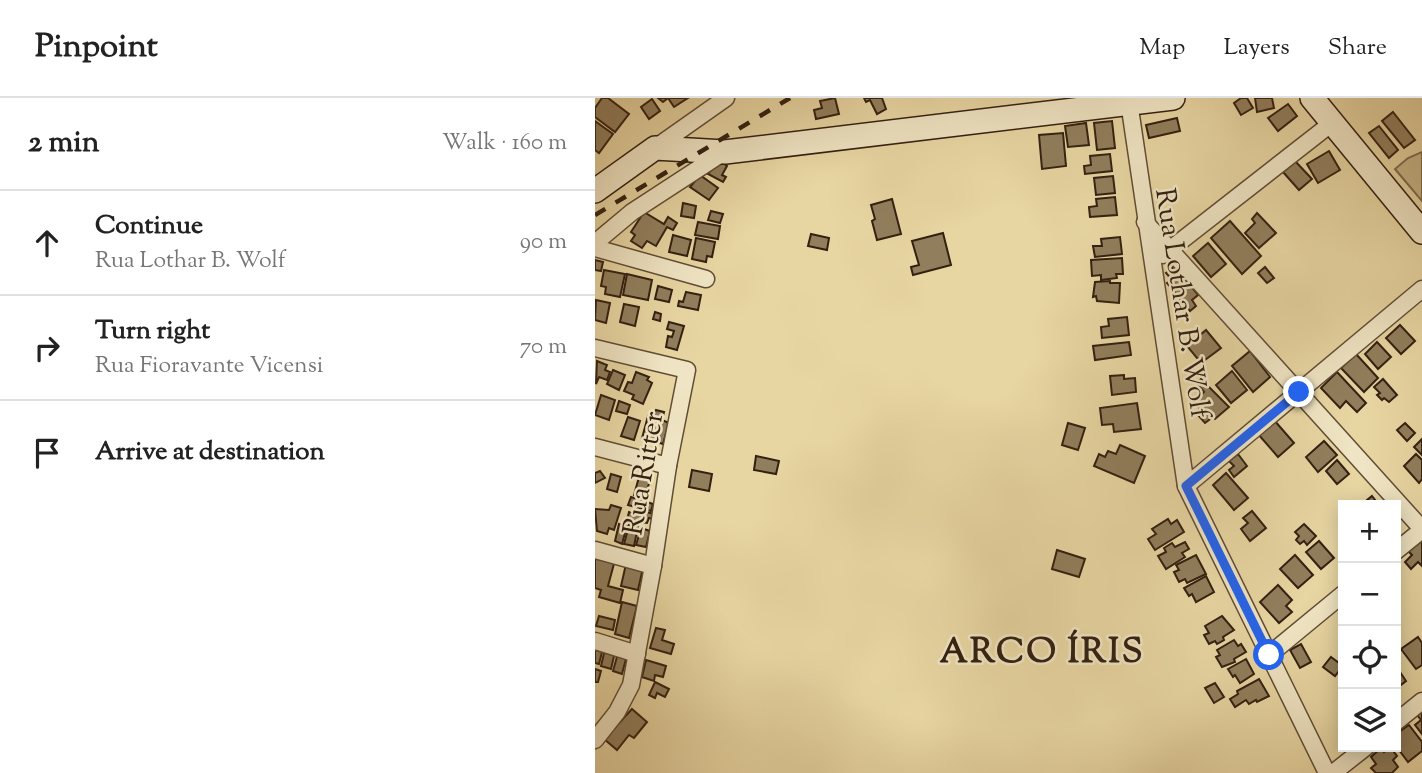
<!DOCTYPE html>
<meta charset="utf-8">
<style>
body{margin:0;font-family:"Sorts Mill Goudy",serif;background:#f6f6f6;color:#222}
.controls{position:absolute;right:21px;bottom:21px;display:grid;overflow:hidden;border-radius:0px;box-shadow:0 4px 18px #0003}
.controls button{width:63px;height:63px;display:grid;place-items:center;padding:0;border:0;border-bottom:2px solid #e0e0e0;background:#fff;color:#222;font:35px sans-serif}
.stop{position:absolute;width:21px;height:21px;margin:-16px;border:5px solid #2563eb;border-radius:50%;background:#fff}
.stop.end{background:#2563eb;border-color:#fff;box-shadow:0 2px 7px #0008}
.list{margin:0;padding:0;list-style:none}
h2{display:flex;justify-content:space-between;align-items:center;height:91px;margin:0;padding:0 28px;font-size:30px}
h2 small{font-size:23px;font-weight:400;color:#767676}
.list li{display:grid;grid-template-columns:46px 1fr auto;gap:21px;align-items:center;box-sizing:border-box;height:105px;padding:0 28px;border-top:2px solid #e0e0e0}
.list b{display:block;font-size:26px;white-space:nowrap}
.list p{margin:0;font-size:23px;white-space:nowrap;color:#767676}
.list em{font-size:23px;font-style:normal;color:#767676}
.icon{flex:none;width:38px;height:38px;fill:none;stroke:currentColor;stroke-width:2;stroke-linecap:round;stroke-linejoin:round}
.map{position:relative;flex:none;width:827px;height:675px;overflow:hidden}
header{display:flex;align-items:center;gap:42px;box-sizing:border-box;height:98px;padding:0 35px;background:#fff;border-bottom:2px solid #e0e0e0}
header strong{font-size:33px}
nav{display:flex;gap:38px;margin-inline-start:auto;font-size:24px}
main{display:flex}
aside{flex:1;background:#fff}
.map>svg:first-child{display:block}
</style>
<header>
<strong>Pinpoint</strong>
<nav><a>Map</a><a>Layers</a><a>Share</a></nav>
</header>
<main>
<aside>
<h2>2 min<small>Walk · 160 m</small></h2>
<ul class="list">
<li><svg class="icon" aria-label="ahead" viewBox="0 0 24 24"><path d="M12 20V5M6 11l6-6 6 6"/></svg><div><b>Continue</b><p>Rua Lothar B. Wolf</p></div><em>90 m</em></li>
<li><svg class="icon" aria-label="right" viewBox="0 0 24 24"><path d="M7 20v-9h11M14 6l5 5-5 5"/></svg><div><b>Turn right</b><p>Rua Fioravante Vicensi</p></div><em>70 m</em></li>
<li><svg class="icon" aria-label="arrive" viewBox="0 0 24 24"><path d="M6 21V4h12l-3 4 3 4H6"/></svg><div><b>Arrive at destination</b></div></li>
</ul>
</aside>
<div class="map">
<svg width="827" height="675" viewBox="0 0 827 675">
<rect width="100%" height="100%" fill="#e7d5a2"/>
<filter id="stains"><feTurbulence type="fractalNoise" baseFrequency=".00286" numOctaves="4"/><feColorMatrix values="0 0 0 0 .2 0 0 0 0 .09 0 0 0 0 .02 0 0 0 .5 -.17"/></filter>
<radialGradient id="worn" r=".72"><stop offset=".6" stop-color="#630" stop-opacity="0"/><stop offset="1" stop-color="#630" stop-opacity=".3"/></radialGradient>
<polygon fill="#c8b689" stroke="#7e6b4d" stroke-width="2" points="827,54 827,103 800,71 813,60"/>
<g fill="#917e5c" stroke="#332011" stroke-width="2">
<polygon points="7,0 13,0 34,16 20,34 0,19 0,10"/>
<polygon points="63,0 93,0 79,9 73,0 68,4"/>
<polygon points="240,0 244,16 221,21 219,12 227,10 225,3"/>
<polygon points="269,0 287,0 291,11 282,16 275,2 271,4"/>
<polygon points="646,0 652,0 658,10 646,17 639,5"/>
<polygon points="660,0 677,0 679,10 662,14"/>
<polygon points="57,1 65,13 54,21 46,9"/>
<polygon points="693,6 702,18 683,33 673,20"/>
<polygon points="798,14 820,42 809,50 787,23"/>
<polygon points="582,20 585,33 554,40 551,27"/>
<polygon points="0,23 18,36 4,55 0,52"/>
<polygon points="517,23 520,50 502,52 499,25"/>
<polygon points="491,25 494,47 473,49 470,28"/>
<polygon points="784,28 803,52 794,60 774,35"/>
<polygon points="468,35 471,68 447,71 444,37"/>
<polygon points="734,53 745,72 723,85 712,66"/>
<polygon points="515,56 517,73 490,76 489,68 496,67 495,58"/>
<polygon points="124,62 132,68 127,77 131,79 128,84 113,76"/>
<polygon points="700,63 717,81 704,92 688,74"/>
<polygon points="105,77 123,90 114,102 95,89"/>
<polygon points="518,78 520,95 501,97 499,80"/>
<polygon points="520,99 522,117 495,119 494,109 502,108 501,101"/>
<polygon points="297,101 306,136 282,142 277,123 280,121 276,107"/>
<polygon points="88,105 101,108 99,120 86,118"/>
<polygon points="116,113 128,116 125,125 113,122"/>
<polygon points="49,114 69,126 73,119 82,125 78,132 72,129 61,148 52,143 47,150 36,143 40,137 36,134"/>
<polygon points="662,115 681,135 664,150 650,135 660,125 657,121"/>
<polygon points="635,123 666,158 647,176 616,140"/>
<polygon points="103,124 125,128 123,141 100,137"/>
<polygon points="348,135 356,167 318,177 316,169 324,167 317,143"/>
<polygon points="216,136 234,140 232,152 213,148"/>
<polygon points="78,137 96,142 92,158 74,154"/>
<polygon points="525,139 527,156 500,159 498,148 507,148 506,141"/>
<polygon points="101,140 120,144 117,159 112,158 111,164 97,161"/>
<polygon points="613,145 631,166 616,179 598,158"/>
<polygon points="527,160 528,176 521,176 522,180 506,182 506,177 497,178 496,162"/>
<polygon points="0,162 8,164 6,173 0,172"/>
<polygon points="580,168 603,197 597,202 601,208 595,213 572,185 577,182 571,175"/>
<polygon points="670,169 679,180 672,185 663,175"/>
<polygon points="9,172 30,176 25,199 10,196 11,189 6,188"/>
<polygon points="32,176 57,182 53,202 28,197"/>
<polygon points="515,183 515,185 525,185 524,205 502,203 501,198 498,199 500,184"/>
<polygon points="63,188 77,192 74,204 60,201"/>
<polygon points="91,194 106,197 103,212 83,208 84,203 88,204"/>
<polygon points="1,202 15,205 11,225 0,222"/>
<polygon points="29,206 44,209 40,228 25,224"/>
<polygon points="60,214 66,216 65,223 58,221"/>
<polygon points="532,219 534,237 507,240 506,229 514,228 513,221"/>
<polygon points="74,224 89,228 82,252 71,249 73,238 77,239 79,233 72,231"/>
<polygon points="805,227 820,243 806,256 791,240"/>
<polygon points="611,232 626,250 606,265 592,248"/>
<polygon points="534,244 536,257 500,262 498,248"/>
<polygon points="782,244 796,259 783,271 770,256"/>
<polygon points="655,253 675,279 658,294 637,268"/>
<polygon points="761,256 783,280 769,294 746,270"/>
<polygon points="2,263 12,267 10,272 15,274 12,282 4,279 1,286"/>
<polygon points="18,272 30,277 24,292 12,286"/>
<polygon points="637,273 652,292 636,305 621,287"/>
<polygon points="41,274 54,279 52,282 57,285 48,306 37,301 39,297 29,293 33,284 37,285"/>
<polygon points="742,274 771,305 762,314 751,303 745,310 726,290"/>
<polygon points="529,277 529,281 540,280 541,294 517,297 515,278"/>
<polygon points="606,281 634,309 620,321 618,319 610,325 602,316 606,312 599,303 609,294 602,285"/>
<polygon points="788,281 802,297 794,304 789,300 787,302 782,297 785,295 779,289"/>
<polygon points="6,297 20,302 14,322 0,317"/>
<polygon points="24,303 35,307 32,316 21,313"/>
<polygon points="542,305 546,331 519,334 518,326 507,327 505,310"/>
<polygon points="61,312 69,314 67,322 74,325 68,346 47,340 53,318 58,320"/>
<polygon points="33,319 45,323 39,342 26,338"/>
<polygon points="679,322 699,345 683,359 663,336"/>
<polygon points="473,325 490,330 483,352 467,347"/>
<polygon points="810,325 820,335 812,343 802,332"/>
<polygon points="827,341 827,357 819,349"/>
<polygon points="729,343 742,357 723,374 711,359"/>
<polygon points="525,347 550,358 539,385 499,368 504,356 510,359 513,353 521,356"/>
<polygon points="643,356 652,368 639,379 634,372 639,368 634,363"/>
<polygon points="821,356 827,362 827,381 824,385 809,368"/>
<polygon points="161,358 184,363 181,376 159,372"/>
<polygon points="742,362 754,376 742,386 731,373"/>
<polygon points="97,372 117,376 114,393 94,389"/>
<polygon points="5,373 10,380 0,385 0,375"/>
<polygon points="631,375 653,400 639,412 618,387"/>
<polygon points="16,376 26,379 22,394 12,391"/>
<polygon points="44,379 55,382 50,400 39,397"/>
<polygon points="777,398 784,407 766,407"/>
<polygon points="36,399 58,406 56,413 33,407"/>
<polygon points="16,407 26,410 19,432 14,430 12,436 2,433 0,411 14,412"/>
<polygon points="40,411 59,416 58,421 54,420 52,425 32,422 34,414 39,416"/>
<polygon points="657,413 671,430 655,443 646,431 653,425 648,420"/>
<polygon points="573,421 576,426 582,422 589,434 560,452 553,441 561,436 557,431"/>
<polygon points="24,426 32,428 27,446 20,443"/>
<polygon points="709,426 721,438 712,447 709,443 705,446 701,442 704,438 700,434"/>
<polygon points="34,427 43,429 39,448 29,446"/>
<polygon points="46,430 55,433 51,449 41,447"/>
<polygon points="823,441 827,445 827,468 823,464 816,471 810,464 817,457 812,452"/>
<polygon points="724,443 739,460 726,471 711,454"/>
<polygon points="590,444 594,451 587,455 590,459 571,471 563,458 571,454 569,450 577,445 580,449"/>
<polygon points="462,452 490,461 484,479 457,471"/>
<polygon points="0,457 20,462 13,488 28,492 25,505 4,499 6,492 0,490"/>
<polygon points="601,457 611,476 592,485 590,481 584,484 579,474 584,472 581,467"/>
<polygon points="700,457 718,477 703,490 685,471"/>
<polygon points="31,466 48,470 43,492 26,488"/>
<polygon points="611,478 619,494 601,504 597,496 594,498 589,490"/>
<polygon points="683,487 697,502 691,508 697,514 684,525 665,504"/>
<polygon points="27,504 42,508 34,540 20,536"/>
<polygon points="4,518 20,522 18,532 1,528"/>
<polygon points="627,518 639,532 628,539 629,542 622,546 620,543 614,546 609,537 614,535 610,528"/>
<polygon points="61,530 70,532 67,542 79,546 76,556 55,550"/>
<polygon points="823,539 827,545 827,567 821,571 806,551"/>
<polygon points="639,542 643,548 646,546 651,554 639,561 640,564 627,569 621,559 625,557 622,552"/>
<polygon points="706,546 716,564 705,570 695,552"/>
<polygon points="0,548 8,550 4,566 0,565"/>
<polygon points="10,551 20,554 16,571 6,568"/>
<polygon points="23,555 32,557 27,576 18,573"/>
<polygon points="736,559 748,568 740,578 728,569"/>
<polygon points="651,561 659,576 645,585 640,577 638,579 633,571"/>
<polygon points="51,562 71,568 68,579 60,577 59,583 47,579"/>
<polygon points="801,568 811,583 801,591"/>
<polygon points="0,571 6,573 3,584 0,584"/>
<polygon points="664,581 674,598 662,604 661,602 654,606 651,602 640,609 635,601 643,596 642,593"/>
<polygon points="60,584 74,591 70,599 62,595 60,600 54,597"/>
<polygon points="620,585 629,599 619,605 610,590"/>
<polygon points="37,611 52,624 39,640 34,637 22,652 9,641"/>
<polygon points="827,613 827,636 820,627 826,622 822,617"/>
<polygon points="814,627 827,644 827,653 813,664 801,648 801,636"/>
<polygon points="795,649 802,658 798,662 803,669 797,675 781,675 776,670 781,666 776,659 786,650 789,654"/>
</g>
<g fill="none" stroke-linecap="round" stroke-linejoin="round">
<defs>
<g id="street">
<polyline points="534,4 591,388 732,675"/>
<polyline points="60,50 131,0"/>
<polyline points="550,124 827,431"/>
<polyline points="0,145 37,114 129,54"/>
<polyline points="0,150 111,181"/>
<polyline points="568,157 737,25"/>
<polyline points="0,250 92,272 73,368 58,468 36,587 22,614 0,642"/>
<polyline points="0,349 73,368"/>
<polyline points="591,388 827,191"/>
<polyline points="0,452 58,468"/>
<polyline points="801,453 827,432"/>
<polyline points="0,543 42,556"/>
<polyline points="674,557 748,496"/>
<polyline points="801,624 827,603"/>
<polyline points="738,675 771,649"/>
</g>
<g id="secondary">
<polyline points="717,0 827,134"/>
<polyline points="0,93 60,50 130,54 578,0"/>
</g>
</defs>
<use href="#street" stroke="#604d35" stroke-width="19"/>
<use href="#secondary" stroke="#332011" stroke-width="26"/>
<use href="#street" stroke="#efe4c3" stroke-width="16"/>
<use href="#secondary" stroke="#efe4c3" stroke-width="23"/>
<polyline stroke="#332011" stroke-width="4.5" stroke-dasharray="12 12" stroke-linecap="butt" points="0,117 195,0"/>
</g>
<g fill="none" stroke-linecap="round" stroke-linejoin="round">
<polyline stroke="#2563eb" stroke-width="9" points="674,557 591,388 704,294"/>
</g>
<g text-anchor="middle" stroke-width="5" stroke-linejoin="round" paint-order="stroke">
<g font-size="28" fill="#332011" stroke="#efe4c3">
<text transform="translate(589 205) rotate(81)" y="10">Rua Lothar B. Wolf</text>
<text transform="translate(47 375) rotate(-80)" y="10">Rua Ritter</text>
</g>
<g font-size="35" font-weight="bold" letter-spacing="2" fill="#332011" stroke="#efe4c3">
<text x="447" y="564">ARCO ÍRIS</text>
</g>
</g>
<rect width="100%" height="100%" filter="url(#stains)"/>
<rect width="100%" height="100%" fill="url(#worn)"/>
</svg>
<div class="controls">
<button>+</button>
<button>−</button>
<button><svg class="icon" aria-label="locate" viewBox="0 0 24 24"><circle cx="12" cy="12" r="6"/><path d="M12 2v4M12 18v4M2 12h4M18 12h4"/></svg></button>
<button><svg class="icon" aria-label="layers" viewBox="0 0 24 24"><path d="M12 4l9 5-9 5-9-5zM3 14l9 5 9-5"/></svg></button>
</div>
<div class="stop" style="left:674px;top:557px"></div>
<div class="stop end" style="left:704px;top:294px"></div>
</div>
</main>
